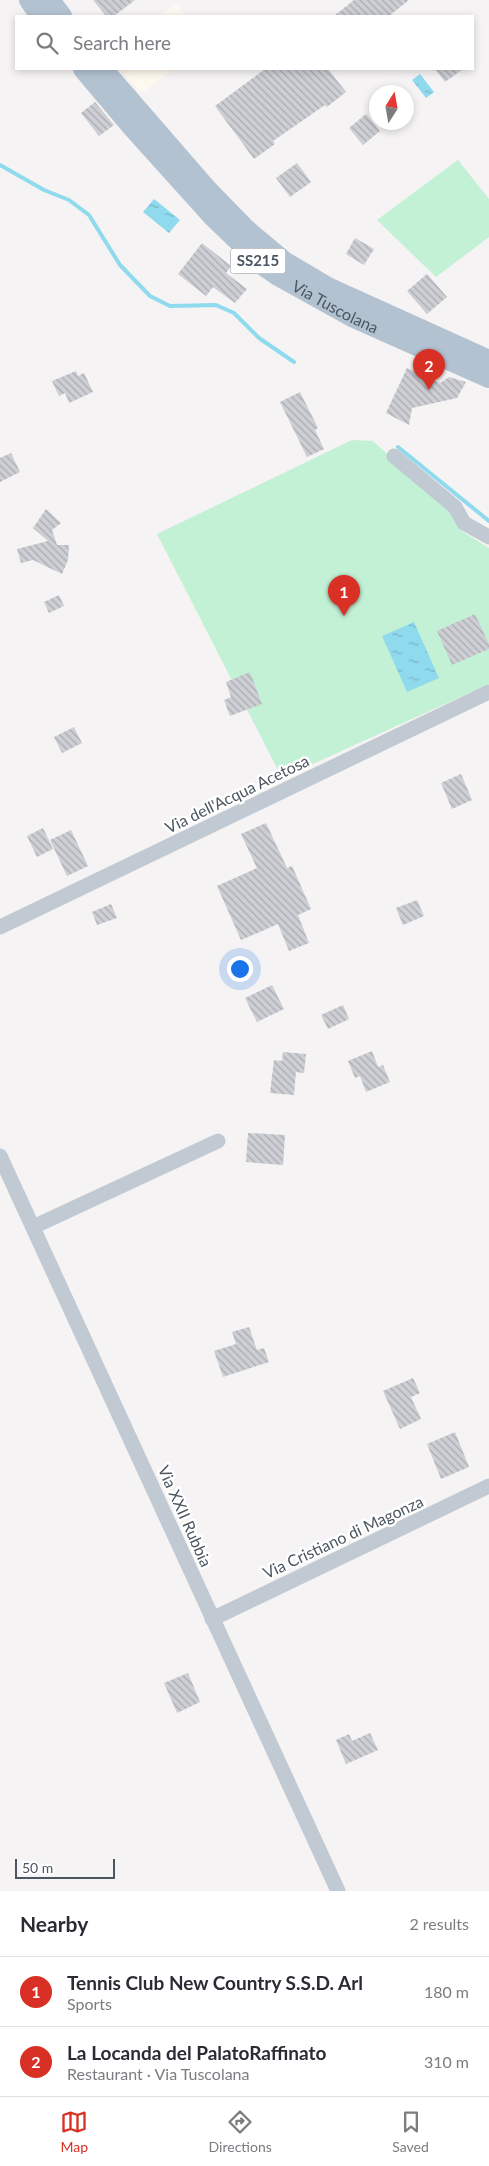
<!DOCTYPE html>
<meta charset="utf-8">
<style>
body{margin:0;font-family:Lato,sans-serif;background:#f7f7f7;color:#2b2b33}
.compass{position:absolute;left:369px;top:85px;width:45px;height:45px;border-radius:50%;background:#fff;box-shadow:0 2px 8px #0003;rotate:11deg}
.scale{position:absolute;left:15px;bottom:12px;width:100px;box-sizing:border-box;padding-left:5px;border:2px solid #4a5661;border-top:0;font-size:14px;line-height:18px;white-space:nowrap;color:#4a5661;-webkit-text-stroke:4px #fff;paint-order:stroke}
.you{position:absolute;left:239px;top:968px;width:18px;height:18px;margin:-12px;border:4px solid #fff;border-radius:50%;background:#1a73e8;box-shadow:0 0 0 8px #1a73e833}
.badge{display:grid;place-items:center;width:32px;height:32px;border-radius:50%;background:#d93025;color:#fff;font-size:16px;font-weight:700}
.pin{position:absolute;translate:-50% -41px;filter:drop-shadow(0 1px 2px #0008)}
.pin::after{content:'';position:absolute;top:26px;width:18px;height:15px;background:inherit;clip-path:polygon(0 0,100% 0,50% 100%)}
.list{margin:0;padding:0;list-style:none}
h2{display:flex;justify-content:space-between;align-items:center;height:65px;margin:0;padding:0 20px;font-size:21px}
h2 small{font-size:16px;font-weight:400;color:#7c7c81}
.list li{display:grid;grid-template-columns:32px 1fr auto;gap:15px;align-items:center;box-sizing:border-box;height:70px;padding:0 20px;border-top:1px solid #e1e1e2}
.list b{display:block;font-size:19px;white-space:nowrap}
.list p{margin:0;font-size:16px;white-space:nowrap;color:#7c7c81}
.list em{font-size:16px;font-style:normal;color:#7c7c81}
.icon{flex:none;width:28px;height:28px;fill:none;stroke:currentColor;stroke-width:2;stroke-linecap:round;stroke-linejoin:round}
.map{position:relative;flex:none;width:489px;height:1891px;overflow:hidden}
.search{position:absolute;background:#fff;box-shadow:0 2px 8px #0003;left:15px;right:15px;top:15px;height:55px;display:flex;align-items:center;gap:12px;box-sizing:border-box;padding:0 18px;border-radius:0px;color:#7c7c81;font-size:19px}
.sheet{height:205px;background:#fff}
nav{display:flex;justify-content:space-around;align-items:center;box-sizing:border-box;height:70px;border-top:1px solid #e1e1e2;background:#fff;font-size:14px;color:#7c7c81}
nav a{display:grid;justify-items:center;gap:2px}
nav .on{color:#d93025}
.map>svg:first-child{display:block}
</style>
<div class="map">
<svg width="489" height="1891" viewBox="0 0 489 1891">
<defs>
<pattern id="water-ripples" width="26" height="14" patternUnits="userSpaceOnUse" patternTransform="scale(1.25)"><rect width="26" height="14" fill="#90daee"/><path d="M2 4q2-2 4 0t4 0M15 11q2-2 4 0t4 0" fill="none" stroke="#78b4c4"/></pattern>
<pattern id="building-back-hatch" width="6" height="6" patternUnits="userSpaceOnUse" patternTransform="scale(1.25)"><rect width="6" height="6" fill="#cdcfd5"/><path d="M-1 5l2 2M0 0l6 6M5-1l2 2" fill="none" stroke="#a8abb0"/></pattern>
</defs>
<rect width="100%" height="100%" fill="#f5f3f3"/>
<g fill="#fdf9ef">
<polygon points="176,4 186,16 160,16"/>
<polygon points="120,69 176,69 141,93"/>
</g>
<g fill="#c3f1d5">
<polygon points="458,160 489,199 489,237 436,277 377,220"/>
<polygon points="352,440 373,441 447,508 463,532 489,548 489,684 282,778 157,534"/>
</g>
<g fill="url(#water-ripples)">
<polygon points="420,74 434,92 426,98 412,80"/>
<polygon points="154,199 180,220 169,233 143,212"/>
<polygon points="414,622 439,678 407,692 382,636"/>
</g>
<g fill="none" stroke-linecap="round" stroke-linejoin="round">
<g stroke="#90daee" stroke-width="4">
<polyline points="0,165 44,190 69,200 89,215 120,265 150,296 170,306 216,305 234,313 259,338 294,362"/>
<polyline points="398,447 489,521"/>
</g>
</g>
<g fill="url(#building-back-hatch)">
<polygon points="93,0 135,0 114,16 106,16"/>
<polygon points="354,0 409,0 389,16 334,16"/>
<polygon points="265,69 328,69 346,92 327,107 325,105 273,141 275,144 254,159 215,106"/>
<polygon points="435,69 463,69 445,82"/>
<polygon points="95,102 114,125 99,136 81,113"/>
<polygon points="366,114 380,131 363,145 349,128"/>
<polygon points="297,163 311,182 290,197 276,178"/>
<polygon points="355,238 374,249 364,265 346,254"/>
<polygon points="202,243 231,266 226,273 247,289 235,303 213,287 206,296 178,274"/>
<polygon points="427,274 447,297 427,314 407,291"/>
<polygon points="407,368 440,383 449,377 466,382 457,398 412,408 409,425 386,413"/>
<polygon points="76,371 78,376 84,373 93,392 69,403 65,393 59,396 52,381"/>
<polygon points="300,392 318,428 315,430 324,449 307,457 280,402"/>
<polygon points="11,453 20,472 0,482 0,458"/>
<polygon points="46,509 61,523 52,530 57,545 69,545 68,560 62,574 33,560 21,563 17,549 48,541 33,528"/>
<polygon points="59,595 64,606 49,613 44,602"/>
<polygon points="475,614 489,644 489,649 452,665 437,631"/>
<polygon points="250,672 262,704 230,716 224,700 231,697 226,682"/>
<polygon points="74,727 82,743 62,753 54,737"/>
<polygon points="461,774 472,800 452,809 441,783"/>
<polygon points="266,823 287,868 292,866 311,909 298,915 309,943 289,951 278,924 241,940 217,886 257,868 241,834"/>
<polygon points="43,828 53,849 37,857 27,836"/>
<polygon points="71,830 88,866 67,876 50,840"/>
<polygon points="417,900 424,916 403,925 396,908"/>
<polygon points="111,904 117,918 97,925 92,912"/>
<polygon points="272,985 284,1009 257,1022 245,998"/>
<polygon points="343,1005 349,1019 328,1029 321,1015"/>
<polygon points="372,1051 378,1067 383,1065 390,1082 366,1092 360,1076 355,1078 348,1061"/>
<polygon points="283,1052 306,1054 304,1073 296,1072 294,1095 270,1093 274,1060 282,1061"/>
<polygon points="248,1133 285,1135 283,1165 246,1162"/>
<polygon points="249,1327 257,1350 264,1348 269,1362 223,1377 214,1351 236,1344 232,1332"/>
<polygon points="413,1378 420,1393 411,1397 421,1419 400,1429 383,1391"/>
<polygon points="455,1432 469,1467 441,1479 427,1444"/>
<polygon points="188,1673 200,1702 177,1713 164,1683"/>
<polygon points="370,1733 378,1750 346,1764 336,1740 349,1734 352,1741"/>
</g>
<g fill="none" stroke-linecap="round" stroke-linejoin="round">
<g stroke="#c1cad2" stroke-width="15">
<polyline points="394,456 455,507 464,523 489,537"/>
<polyline points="0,927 489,692"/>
<polyline points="0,1156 338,1891"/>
<polyline points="33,1227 218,1141"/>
<polyline points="212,1619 489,1486"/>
</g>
<g stroke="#b3c2d1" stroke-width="20">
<polyline points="29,0 40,16"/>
<polyline points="50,0 62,16"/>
<path id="s1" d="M83,69L131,126L213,217L265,267L278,276L352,317L489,378"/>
<polyline points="103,69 208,190 246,229 284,261 328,287 489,360"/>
</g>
</g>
<g text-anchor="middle" stroke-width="5" stroke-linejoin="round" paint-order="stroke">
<rect fill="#fff" stroke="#808990" stroke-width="1" x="230.5" y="248.5" width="55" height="25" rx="4"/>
<g font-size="15" font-weight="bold" fill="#4a5661">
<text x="258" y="266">SS215</text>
</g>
<g font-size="16" fill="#4a5661" stroke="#fff">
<text dy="6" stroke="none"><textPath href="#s1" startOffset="350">Via Tuscolana</textPath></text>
<text transform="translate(237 794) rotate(-26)" y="6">Via dell'Acqua Acetosa</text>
<text transform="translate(185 1516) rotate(66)" y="6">Via XXII Rubbia</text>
<text transform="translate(343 1537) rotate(-25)" y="6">Via Cristiano di Magonza</text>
</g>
</g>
</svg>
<svg class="compass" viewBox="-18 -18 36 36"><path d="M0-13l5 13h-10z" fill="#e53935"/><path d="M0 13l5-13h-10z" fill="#7c7c81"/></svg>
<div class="scale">50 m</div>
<div class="you"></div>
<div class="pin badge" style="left:344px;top:616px">1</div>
<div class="pin badge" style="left:429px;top:390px">2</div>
<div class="search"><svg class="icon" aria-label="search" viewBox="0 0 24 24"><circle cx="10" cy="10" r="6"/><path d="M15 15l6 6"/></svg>Search here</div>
</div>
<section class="sheet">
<h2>Nearby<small>2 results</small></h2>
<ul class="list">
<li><span class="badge">1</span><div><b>Tennis Club New Country S.S.D. Arl</b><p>Sports</p></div><em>180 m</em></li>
<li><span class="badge">2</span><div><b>La Locanda del PalatoRaffinato</b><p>Restaurant · Via Tuscolana</p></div><em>310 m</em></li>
</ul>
</section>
<nav>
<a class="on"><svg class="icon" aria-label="map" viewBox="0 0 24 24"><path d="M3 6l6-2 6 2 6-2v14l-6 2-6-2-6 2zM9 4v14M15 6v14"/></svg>Map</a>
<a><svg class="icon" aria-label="directions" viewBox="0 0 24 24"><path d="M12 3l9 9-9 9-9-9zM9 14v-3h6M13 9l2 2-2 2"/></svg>Directions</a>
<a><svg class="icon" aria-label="saved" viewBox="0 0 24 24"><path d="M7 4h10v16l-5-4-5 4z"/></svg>Saved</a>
</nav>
